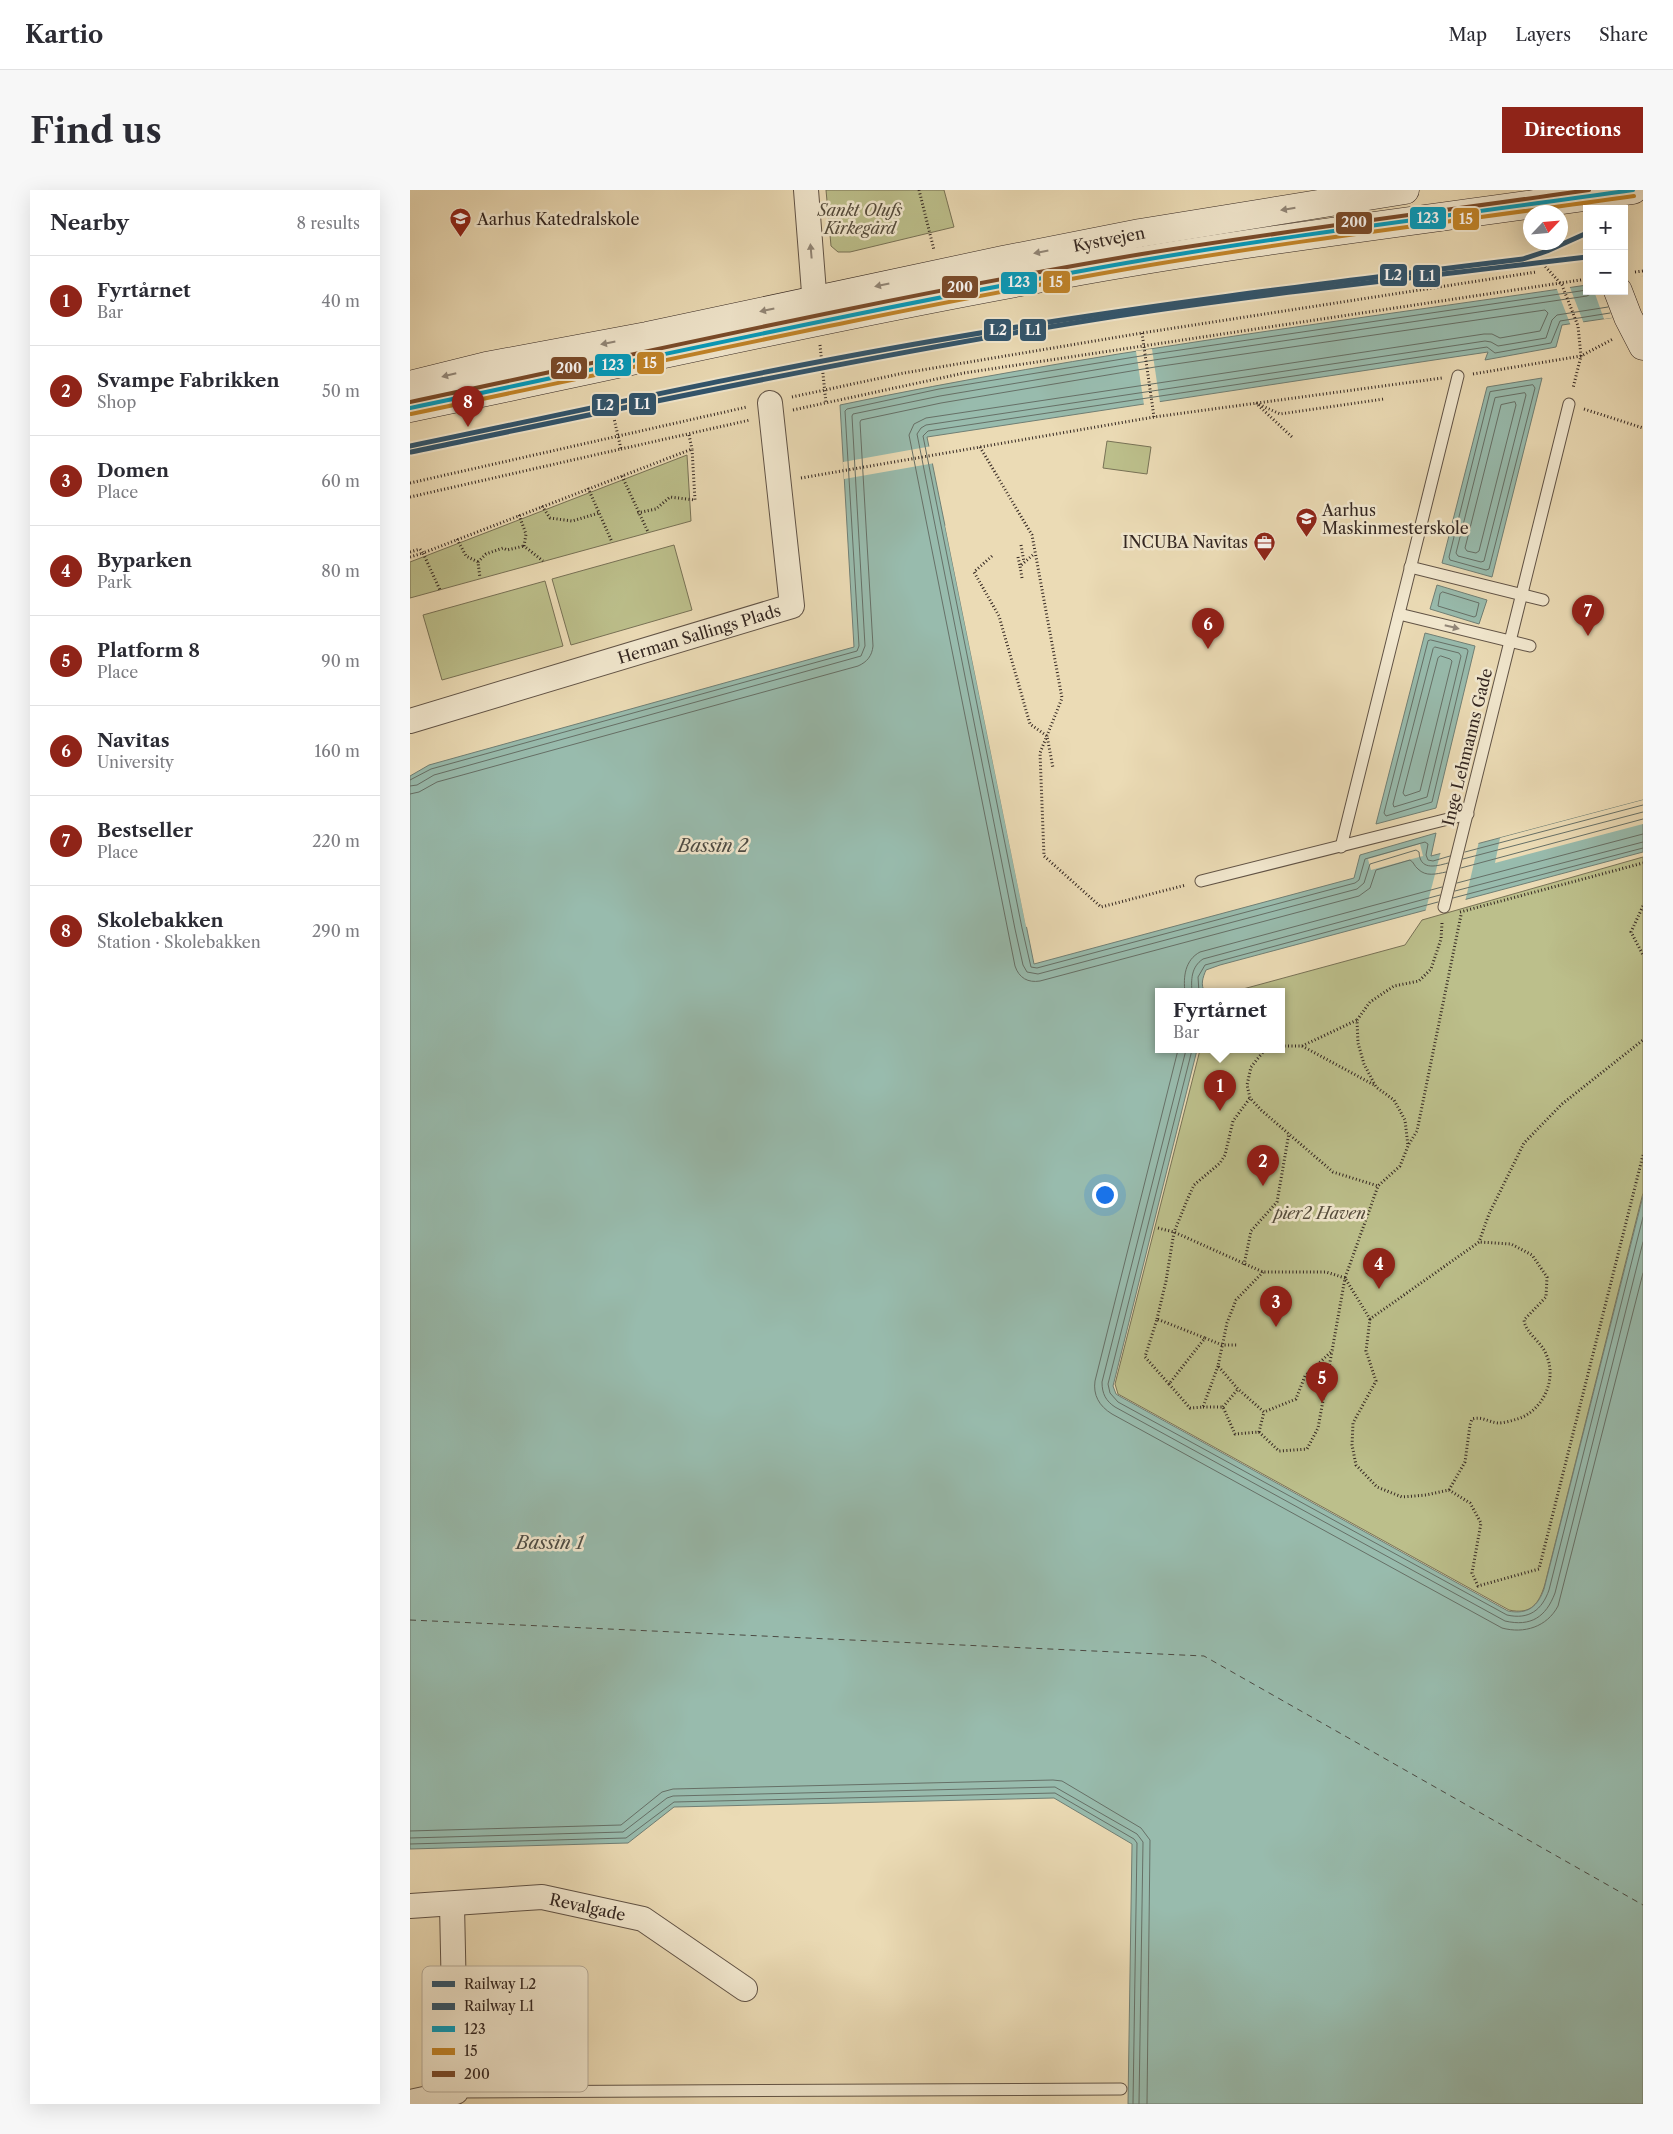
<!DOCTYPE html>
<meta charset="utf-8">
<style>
body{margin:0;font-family:"Libre Caslon Text",serif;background:#f7f7f7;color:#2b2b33}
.controls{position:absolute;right:15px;top:15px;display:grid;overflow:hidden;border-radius:0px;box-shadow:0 5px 20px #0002}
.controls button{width:45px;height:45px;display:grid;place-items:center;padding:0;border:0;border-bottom:1px solid #e1e1e2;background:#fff;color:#2b2b33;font:25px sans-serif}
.compass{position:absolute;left:1113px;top:15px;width:45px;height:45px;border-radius:50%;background:#fff;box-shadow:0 5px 20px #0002;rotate:64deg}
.you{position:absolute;left:694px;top:1004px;width:18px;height:18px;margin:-12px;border:4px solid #fff;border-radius:50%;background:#1a73e8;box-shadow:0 0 0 8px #1a73e833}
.badge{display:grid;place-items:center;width:32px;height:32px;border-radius:50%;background:#8f2418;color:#fff;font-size:16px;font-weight:700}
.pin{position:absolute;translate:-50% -41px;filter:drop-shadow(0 1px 2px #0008)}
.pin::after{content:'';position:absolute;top:26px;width:18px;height:15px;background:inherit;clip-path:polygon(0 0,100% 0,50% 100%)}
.popup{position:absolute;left:745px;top:798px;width:130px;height:65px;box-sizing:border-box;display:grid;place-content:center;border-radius:0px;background:#fff;filter:drop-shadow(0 1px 4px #0005);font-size:16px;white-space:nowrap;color:#7c7c81}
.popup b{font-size:19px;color:#2b2b33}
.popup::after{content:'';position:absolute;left:50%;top:100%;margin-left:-10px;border:10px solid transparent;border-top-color:#fff}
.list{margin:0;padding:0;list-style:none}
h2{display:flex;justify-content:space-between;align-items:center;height:65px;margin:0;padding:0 20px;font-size:21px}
h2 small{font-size:16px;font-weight:400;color:#7c7c81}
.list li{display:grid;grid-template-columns:32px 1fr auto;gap:15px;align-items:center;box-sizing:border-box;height:90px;padding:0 20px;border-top:1px solid #e1e1e2}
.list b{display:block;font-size:19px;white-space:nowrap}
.list p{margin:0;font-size:16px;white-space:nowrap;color:#7c7c81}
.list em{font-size:16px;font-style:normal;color:#7c7c81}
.map{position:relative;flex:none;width:1233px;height:1914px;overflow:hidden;border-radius:0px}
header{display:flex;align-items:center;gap:30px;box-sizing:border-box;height:70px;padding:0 25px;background:#fff;border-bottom:1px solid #e1e1e2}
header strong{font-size:24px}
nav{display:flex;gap:28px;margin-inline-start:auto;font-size:18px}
.intro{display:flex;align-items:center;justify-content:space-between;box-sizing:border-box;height:120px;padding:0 30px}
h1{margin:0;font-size:35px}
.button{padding:12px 22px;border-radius:0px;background:#8f2418;color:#fff;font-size:18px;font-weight:700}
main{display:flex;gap:30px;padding:0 30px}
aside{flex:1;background:#fff;border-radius:0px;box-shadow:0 5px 20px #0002}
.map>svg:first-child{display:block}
</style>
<header>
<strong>Kartio</strong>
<nav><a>Map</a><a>Layers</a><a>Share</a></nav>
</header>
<div class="intro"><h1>Find us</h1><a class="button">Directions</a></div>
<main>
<aside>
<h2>Nearby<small>8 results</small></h2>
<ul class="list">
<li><span class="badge">1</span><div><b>Fyrtårnet</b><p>Bar</p></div><em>40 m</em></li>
<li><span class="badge">2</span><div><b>Svampe Fabrikken</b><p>Shop</p></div><em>50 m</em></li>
<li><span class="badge">3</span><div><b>Domen</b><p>Place</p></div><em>60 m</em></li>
<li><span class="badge">4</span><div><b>Byparken</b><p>Park</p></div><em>80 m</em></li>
<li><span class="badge">5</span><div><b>Platform 8</b><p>Place</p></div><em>90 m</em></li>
<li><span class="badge">6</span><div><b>Navitas</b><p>University</p></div><em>160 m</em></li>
<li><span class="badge">7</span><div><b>Bestseller</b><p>Place</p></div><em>220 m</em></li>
<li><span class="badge">8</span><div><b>Skolebakken</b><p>Station · Skolebakken</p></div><em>290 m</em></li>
</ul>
</aside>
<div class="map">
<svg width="1233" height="1914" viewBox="0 0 1233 1914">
<rect width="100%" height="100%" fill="#ebdbb5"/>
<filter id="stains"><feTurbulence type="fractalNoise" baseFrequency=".004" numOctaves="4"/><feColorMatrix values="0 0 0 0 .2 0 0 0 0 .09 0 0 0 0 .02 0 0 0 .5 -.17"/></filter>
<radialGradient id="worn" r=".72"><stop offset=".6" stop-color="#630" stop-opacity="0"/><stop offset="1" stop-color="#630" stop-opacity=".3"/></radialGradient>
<g fill="#bcbf8b" stroke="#787256">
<polygon points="416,0 534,0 544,37 440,62 428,62 421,56"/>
<polygon points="697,251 741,257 737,284 693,278"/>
<polygon points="277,265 281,331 0,408 0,372"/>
<polygon points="264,355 282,420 161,455 142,389"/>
<polygon points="135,391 153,456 32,490 13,425"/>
<path d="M1233,667V1003L1135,1394C1129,1414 1121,1425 1099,1420L708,1204L705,1194L790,860H871V802H822L995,755L1012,730Z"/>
</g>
<g fill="#98bbad" stroke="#707f75">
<path d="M1233,86V123L1152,135L1146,157L1075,170L1078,162L1024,170L517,247L624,774L944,688L950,665L1026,643L1021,666L1233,610V662L810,775L796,780C793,787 790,795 795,802H749V860H787L703,1196L706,1204L711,1207L1098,1421C1118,1425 1128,1416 1134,1399L1233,1006V1914H718L722,1654L644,1608L264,1617L218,1653L0,1659V586L19,575L444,457L430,215C677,163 927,132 1177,95V101H1214Z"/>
<polygon points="1132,188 1082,387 1032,373 1077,197"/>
<polygon points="1027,395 1077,410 1069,434 1020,419"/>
<polygon points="1015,443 1065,456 1026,618 966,634"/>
</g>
<g fill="#ebdbb5">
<polygon points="1233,86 1233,123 1194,129 1184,101 1214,101 1214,89"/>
<polygon points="1159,95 1174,134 1171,135 1161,136 1146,97"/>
<polygon points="742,159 750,213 734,215 726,161"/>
<polygon points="522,256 525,273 434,289 433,272"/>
<polygon points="535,335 539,339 619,736 616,737"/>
<polygon points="1233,610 1233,634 1085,673 1090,648"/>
<polygon points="1069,651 1055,712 1015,723 1031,661"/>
<polygon points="1010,654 1013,666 961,680 958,669"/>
</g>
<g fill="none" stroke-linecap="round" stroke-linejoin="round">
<g stroke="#667067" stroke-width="1">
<polygon points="1123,195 1125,198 1079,379 1076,380 1040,370 1039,367 1080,202"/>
<polygon points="1115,203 1116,205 1074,371 1071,372 1048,366 1046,363 1085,208"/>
<polygon points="1105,212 1106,215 1069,361 1066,363 1057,361 1055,358 1091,215"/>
<polygon points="1033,402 1069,413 1066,426 1064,427 1028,416 1030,404"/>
<polygon points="1021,450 1057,459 1058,461 1022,612 976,626 974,623 1018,451"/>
<polygon points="1025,457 1049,463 1051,466 1017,607 984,617 983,614 1023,459"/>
<polygon points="1031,466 1040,469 1042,471 1010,601 995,606 993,603 1028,468"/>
<polyline points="0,590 21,579 447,461 449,456 435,221 437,219 529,199 743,164 1177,100"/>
<polyline points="0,596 7,595 24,585 451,466 455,456 442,226 443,224 530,206 744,170 1177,106 1186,101"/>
<path d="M0,604L9,602L27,592L448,476C457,472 462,466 463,456L450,232L451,230L531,213L745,177L1135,120L1138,123L1130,141L1090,148L1082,144H1074L516,228L504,234L499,245L605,776C609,788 618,793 630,791L949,706L960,698L966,680L1000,670C1004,672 1004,676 1008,679C1016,687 1026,684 1036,682"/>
<polyline points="1055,662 1233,615"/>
<polyline points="1040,666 1023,671 1018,670 1016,665 1018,654 1015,652 955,669 949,690 945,693 627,778 621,777 612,738 513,246 518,241 1023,165 1077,157 1085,163 1141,153 1150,131 1200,123"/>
<polyline points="1053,669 1233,622"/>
<path d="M1038,673C1024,677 1010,680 1009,662L1006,660L960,674L954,693L947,699L628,784L617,782L613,775L605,739L507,244L511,238L516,235L1075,151L1081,152L1088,156L1136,148L1142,130L1147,125L1198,117"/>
<polyline points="1051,678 1233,629"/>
<polyline points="1047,693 1233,644"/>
<polyline points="1045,701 1233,652"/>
<polyline points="1043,708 1233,658"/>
<path d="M775,802C773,787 775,770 790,762L1032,697"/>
<path d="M782,802C781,790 781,777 793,769L1030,705"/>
<polyline points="789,802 788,787 795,775 1028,712"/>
<path d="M768,860L685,1191C683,1205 689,1216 702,1224L1092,1438C1114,1444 1137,1437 1148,1416L1233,1083"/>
<path d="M776,860L692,1192C692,1204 696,1211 705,1217L1095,1431C1121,1437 1136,1427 1145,1403L1233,1052"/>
<path d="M782,860L698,1194L700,1203L708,1212L1097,1425C1119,1430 1132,1420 1139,1400L1233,1027"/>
<polyline points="0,1641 211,1635 252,1602 263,1599 643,1590 652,1591 731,1638 740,1650 737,1914"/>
<polyline points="0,1648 213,1642 257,1608 263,1606 645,1597 727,1644 733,1652 729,1914"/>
<polyline points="0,1654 216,1648 264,1612 645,1603 724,1649 727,1653 723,1914"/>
</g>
<polyline stroke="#4c4b44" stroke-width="1" stroke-dasharray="6 5" stroke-linecap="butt" points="0,1430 794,1466 1233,1715"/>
<defs>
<g id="lane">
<polyline points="1000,377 1133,410"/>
<polyline points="989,424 1120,456"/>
<polyline points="931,657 1048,186"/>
<polyline points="791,691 1058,624"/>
<polyline points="1034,717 1159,214"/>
<polyline points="46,1902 711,1899"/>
</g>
<g id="street">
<polyline points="396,0 406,128"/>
<path id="s1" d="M0,531L382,416L360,213"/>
<path id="s2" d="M0,1716L132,1707L233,1729L335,1799"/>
<polyline points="0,1912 46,1902 42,1715"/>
</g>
<g id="secondary">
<polyline points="1208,101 1218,127 1233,156"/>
<path id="s3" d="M0,195L76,176L237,146L593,70L730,43L995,0"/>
<path d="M0,218C216,173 432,124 649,85C839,50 1032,28 1223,0"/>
</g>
</defs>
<use href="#lane" stroke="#615346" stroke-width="13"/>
<use href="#street" stroke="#615346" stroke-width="26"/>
<use href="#secondary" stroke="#332621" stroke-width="29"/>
<g stroke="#332621" stroke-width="3" stroke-dasharray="1 2.5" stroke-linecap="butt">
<polyline points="509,0 524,60"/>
<polyline points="1133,74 1152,95 1168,136 1171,166 1163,198"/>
<polyline points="1225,82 1233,81"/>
<polyline points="732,143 744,227"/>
<polyline points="410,155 416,213"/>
<polyline points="1063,184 1171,166 1203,149"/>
<polyline points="382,207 494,183 732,143 1126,82"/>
<polyline points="846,213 870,224 974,209"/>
<polyline points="848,215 883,248"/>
<polyline points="1174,219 1233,238"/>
<polyline points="383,220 554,183 1177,89"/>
<polyline points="279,245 282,259"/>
<polyline points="570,257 622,345 652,508 630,563 634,666 691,717 776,695"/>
<polyline points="211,259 340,230"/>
<polyline points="212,286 238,342"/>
<polyline points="391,288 744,227 1032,188"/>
<polyline points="0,293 337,217"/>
<polyline points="178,298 202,352"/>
<polyline points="0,307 211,259 203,224 196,225"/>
<polyline points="132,316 140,328 162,331 189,323"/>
<polyline points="109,325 116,344 114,356 133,371"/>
<polyline points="47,349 56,366 68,372 70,388"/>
<polyline points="611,355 614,372"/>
<polyline points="0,362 10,359 13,363 282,259 285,310 260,307 246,319 227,323"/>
<polyline points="582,366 564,382 589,426 620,534 637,546 643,578"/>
<polyline points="0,367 13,363 30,400"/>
<polyline points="608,367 610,376"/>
<polyline points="68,372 76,364 93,358 97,360 114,356"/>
<polyline points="612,388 610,376 624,364"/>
<polyline points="1233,716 1221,742 1233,765"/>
<polyline points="1050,722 1233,673"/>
<polyline points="1032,733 1031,749 1021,779 1009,791 984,796 960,812 947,830 948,853 954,874 966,897 984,910 995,930 998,956 990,976 968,996 935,1088 960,1129 1069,1052 1079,1024 1114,953 1152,914 1233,850"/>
<polyline points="871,856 892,856 966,896"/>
<polyline points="892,856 947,830"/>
<polyline points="859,860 853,862 841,877 837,895 840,908 851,920 923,982 968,996"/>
<polyline points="999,954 1007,941 1051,725"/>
<polyline points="748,1038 764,1042 853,1082 916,1082 935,1088 922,1161 895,1186 886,1209 854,1222 828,1199 808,1176 817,1133 826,1110 853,1082"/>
<polyline points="834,1075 841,1041 867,1012 879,943"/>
<polyline points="747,1129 756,1091 764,1042 778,1008 784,995 810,973 815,965 823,931 840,908"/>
<polyline points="960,1129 956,1161 966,1191 943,1233 942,1255 946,1275 967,1297 992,1307 1016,1305 1039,1300 1060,1313 1071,1333 1062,1383 1068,1396 1129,1379 1233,965"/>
<polyline points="808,1176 793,1217 780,1218 759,1194 795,1148 812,1155 828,1155"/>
<polyline points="759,1194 735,1167 747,1129 795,1148"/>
<polyline points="793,1217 813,1217 825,1244 849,1242 854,1222"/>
<polyline points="813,1217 828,1199"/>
<polyline points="849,1242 869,1261 897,1259 908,1238 922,1161"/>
<path d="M1039,1300L1055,1272L1060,1235L1062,1229C1072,1226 1078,1232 1088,1233C1093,1233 1101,1231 1107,1229C1132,1222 1148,1190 1136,1164C1131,1151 1116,1144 1114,1130L1136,1107L1137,1087L1122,1065L1101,1054L1069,1052"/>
</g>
<use href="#lane" stroke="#f2e8cf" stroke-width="11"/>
<use href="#street" stroke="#f2e8cf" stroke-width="24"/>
<use href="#secondary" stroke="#f2e8cf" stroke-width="28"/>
<defs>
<path id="bus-1" d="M0,218C238,168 476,115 716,73C884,44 1054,24 1223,0"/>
<path id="bus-2" d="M1,224C240,174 477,121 717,79C885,50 1055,30 1224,6"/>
<path id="bus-3" d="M0,212C240,161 479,107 720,66C872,41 1026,22 1179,0"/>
</defs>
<use href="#bus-1" stroke="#f2e8cf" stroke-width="8"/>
<use href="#bus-2" stroke="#f2e8cf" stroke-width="8"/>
<use href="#bus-3" stroke="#f2e8cf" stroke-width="8"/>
<use href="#bus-1" stroke="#059cbd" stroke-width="4"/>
<use href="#bus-2" stroke="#c28529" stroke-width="4"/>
<use href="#bus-3" stroke="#7a4b2a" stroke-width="4"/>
<defs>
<path id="rail-1" d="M0,256C174,220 348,181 523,151C719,117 916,93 1113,69L1137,61L1177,43"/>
<path id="rail-2" d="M1,262C236,213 470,163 707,126C863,102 1020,86 1177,67"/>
</defs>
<use href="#rail-1" stroke="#f2e8cf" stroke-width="9"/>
<use href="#rail-2" stroke="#f2e8cf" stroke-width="9"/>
<use href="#rail-1" stroke="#30556e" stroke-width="5"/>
<use href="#rail-2" stroke="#30556e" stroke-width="5"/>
</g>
<defs><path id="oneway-solid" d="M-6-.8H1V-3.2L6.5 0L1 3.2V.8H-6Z" transform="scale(1.25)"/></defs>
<g fill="#928778">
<use href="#oneway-solid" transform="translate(878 19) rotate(171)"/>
<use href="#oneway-solid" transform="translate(401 61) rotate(-95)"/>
<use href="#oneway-solid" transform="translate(631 62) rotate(169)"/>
<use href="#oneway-solid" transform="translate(472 95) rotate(168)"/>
<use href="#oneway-solid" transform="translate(357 120) rotate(168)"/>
<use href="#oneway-solid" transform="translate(198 153) rotate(169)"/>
<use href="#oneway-solid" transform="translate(39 185) rotate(166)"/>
<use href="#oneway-solid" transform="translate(1042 437) rotate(14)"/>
</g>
<defs>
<symbol id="school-pin" viewBox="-11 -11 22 30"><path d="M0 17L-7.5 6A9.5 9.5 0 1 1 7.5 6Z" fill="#8f2418" stroke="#f2e8cf"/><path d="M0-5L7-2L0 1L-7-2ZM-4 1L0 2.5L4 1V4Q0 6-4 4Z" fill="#fff"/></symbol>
<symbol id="university-pin" viewBox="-11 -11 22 30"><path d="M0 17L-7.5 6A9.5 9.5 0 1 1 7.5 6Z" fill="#8f2418" stroke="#f2e8cf"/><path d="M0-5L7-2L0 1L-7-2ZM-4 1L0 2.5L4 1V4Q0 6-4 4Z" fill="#fff"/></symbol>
<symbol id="office-pin" viewBox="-11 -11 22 30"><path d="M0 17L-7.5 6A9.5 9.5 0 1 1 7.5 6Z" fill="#8f2418" stroke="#f2e8cf"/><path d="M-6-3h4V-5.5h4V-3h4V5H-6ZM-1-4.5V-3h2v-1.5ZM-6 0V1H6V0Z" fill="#fff"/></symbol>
</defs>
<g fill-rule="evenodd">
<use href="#school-pin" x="38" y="16" width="25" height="34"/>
<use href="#university-pin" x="884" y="316" width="25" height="34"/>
<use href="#office-pin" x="842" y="340" width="25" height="34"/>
</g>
<g text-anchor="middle" stroke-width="5" stroke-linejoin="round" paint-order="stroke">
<g font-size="16" font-style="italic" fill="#554c3c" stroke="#f2e8cf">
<text x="450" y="26">Sankt Olufs<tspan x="450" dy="18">Kirkegård</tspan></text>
<text x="910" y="1029">pier2 Haven</text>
</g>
<g font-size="16" fill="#332621" stroke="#f2e8cf" text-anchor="start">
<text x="67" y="35">Aarhus Katedralskole</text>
<text x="912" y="326">Aarhus<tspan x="912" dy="18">Maskinmesterskole</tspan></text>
<text x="838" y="358" text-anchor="end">INCUBA Navitas</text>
</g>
<g font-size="16" fill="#332621" stroke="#f2e8cf">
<text dy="6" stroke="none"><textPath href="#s3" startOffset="714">Kystvejen</textPath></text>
<text dy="6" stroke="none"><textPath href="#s1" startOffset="302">Herman Sallings Plads</textPath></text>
<text transform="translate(1057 557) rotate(-76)" y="6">Inge Lehmanns Gade</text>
<text dy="6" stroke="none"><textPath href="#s2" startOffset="179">Revalgade</textPath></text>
</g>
<g font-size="18" font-style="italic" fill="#4c4b44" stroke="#f2e8cf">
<text x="303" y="662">Bassin 2</text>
<text x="140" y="1359">Bassin 1</text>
</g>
</g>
<rect x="12" y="1776" width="166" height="126" rx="8" fill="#f2e8cf" stroke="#b9ae9b" stroke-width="1"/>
<rect x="22" y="1791" width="23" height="6" fill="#30556e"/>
<rect x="22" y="1813" width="23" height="7" fill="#30556e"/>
<rect x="22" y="1836" width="23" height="6" fill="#059cbd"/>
<rect x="22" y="1858" width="23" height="7" fill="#c28529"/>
<rect x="22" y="1881" width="23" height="6" fill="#7a4b2a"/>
<g font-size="14" fill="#332621">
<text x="54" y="1799">Railway L2</text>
<text x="54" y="1821">Railway L1</text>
<text x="54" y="1844">123</text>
<text x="54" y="1866">15</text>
<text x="54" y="1889">200</text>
</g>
<g stroke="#f2e8cf" stroke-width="2">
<rect x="999" y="16" width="38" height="24" rx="5" fill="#059cbd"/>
<rect x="1042" y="17" width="28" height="24" rx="5" fill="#c28529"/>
<rect x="925" y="21" width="38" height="24" rx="5" fill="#7a4b2a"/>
<rect x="969" y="73" width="29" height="24" rx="5" fill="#30556e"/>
<rect x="1002" y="74" width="29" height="24" rx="5" fill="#30556e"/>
<rect x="632" y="80" width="29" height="24" rx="5" fill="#c28529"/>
<rect x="590" y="81" width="38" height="24" rx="5" fill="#059cbd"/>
<rect x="531" y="85" width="38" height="24" rx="5" fill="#7a4b2a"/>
<rect x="609" y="128" width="28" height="24" rx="5" fill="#30556e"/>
<rect x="573" y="128" width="29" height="24" rx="5" fill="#30556e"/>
<rect x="226" y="161" width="29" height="24" rx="5" fill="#c28529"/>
<rect x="184" y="163" width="38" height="24" rx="5" fill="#059cbd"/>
<rect x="140" y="166" width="38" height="24" rx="5" fill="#7a4b2a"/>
<rect x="218" y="202" width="29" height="24" rx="5" fill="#30556e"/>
<rect x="181" y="203" width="29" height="24" rx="5" fill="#30556e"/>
</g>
<g font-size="14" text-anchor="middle" font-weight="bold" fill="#fff">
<text x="1018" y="33">123</text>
<text x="1056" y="34">15</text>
<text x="944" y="37">200</text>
<text x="983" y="90">L2</text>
<text x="1017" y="91">L1</text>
<text x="646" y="97">15</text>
<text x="609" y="97">123</text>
<text x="550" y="102">200</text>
<text x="623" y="145">L1</text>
<text x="588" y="145">L2</text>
<text x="240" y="178">15</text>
<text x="203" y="180">123</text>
<text x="159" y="183">200</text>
<text x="232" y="219">L1</text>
<text x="195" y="220">L2</text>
</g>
<rect width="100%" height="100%" filter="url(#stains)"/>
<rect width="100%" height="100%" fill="url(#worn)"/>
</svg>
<div class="controls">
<button>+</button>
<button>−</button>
</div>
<svg class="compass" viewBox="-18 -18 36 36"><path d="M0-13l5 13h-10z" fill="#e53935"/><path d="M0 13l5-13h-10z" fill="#7c7c81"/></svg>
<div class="you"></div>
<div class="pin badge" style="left:810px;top:921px">1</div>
<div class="popup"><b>Fyrtårnet</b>Bar</div>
<div class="pin badge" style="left:853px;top:996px">2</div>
<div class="pin badge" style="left:866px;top:1137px">3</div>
<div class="pin badge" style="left:969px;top:1099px">4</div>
<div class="pin badge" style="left:912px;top:1213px">5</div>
<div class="pin badge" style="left:798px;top:459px">6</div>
<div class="pin badge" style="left:1178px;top:446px">7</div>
<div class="pin badge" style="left:58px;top:237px">8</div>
</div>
</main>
